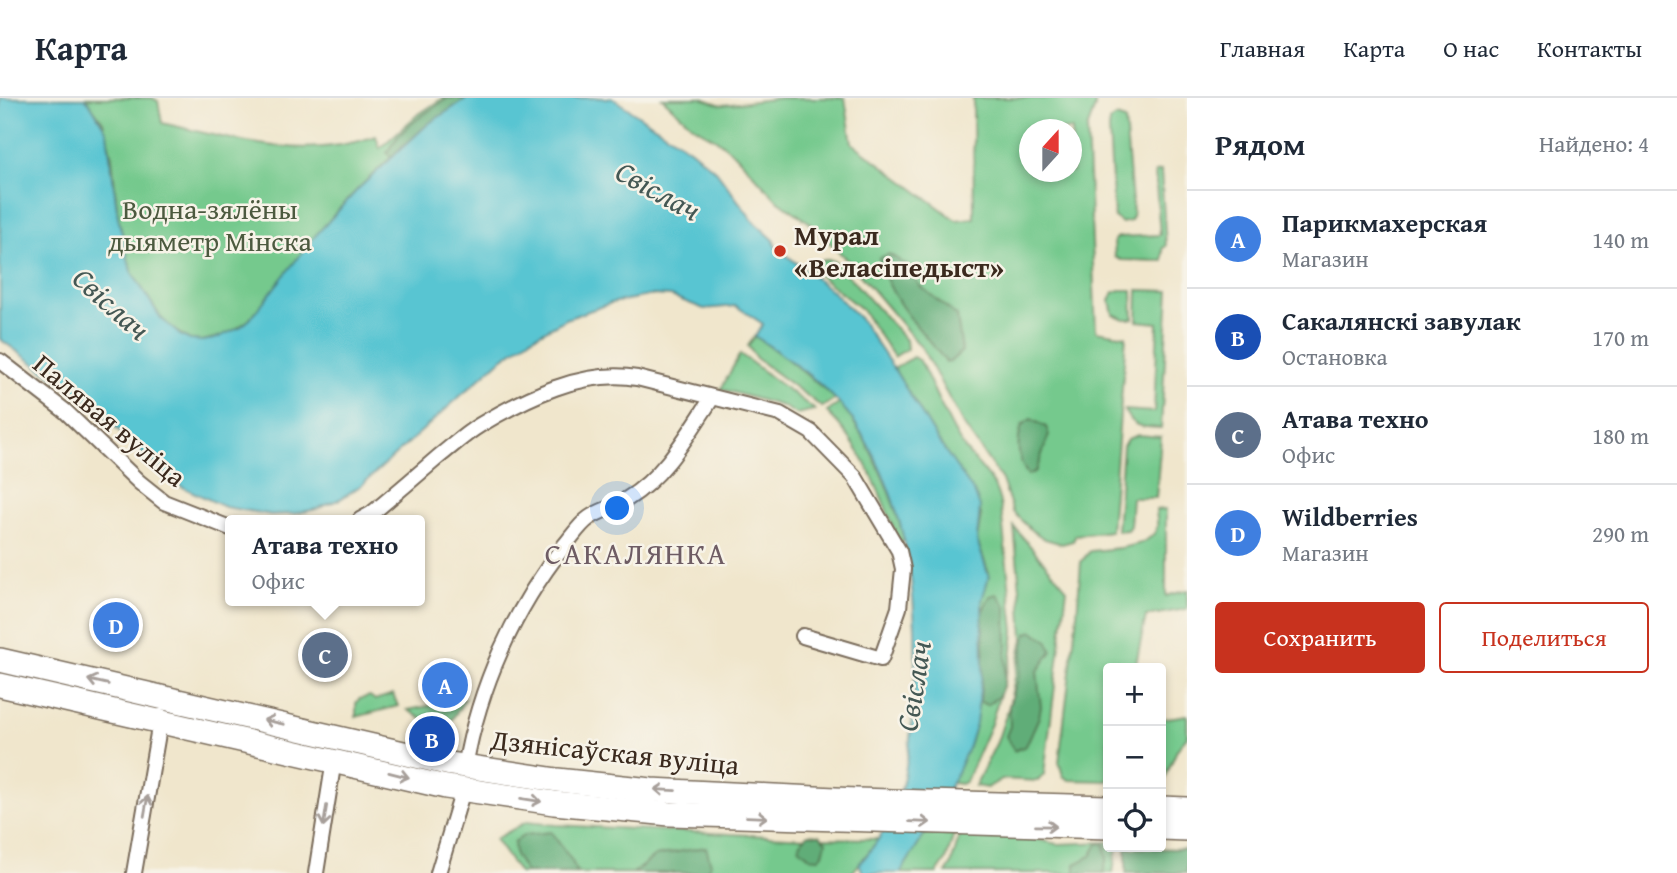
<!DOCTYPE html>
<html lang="ru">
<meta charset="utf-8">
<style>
body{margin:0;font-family:"Gentium Book Plus",serif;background:#f6f6f7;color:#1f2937}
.controls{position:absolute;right:21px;bottom:21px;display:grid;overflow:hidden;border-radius:7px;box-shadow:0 4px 10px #0003}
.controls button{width:63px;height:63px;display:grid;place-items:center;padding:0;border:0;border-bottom:2px solid #e0e1e3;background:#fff;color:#1f2937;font:35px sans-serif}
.compass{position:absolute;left:1019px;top:21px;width:63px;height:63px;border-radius:50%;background:#fff;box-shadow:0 4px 10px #0003;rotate:21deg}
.you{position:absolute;left:618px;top:411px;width:24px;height:24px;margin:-18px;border:5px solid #fff;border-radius:50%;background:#1a73e8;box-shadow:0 0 0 10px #1a73e833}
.badge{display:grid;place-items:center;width:46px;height:46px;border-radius:50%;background:#c8321e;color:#fff;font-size:23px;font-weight:700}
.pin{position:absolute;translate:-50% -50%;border:4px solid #fff;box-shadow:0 2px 7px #0006}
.popup{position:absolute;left:225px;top:417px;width:200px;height:91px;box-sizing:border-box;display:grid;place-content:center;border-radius:7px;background:#fff;filter:drop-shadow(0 2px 5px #0005);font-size:23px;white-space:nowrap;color:#747a83}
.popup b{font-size:26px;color:#1f2937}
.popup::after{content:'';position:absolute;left:50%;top:100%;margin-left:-14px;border:14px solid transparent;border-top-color:#fff}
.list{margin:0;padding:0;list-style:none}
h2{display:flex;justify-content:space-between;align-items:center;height:91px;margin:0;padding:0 28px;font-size:30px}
h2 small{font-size:23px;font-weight:400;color:#747a83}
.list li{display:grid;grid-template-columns:46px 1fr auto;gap:21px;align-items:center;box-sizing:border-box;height:98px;padding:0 28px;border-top:2px solid #e0e1e3}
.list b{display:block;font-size:26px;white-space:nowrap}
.list p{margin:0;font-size:23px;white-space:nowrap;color:#747a83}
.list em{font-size:23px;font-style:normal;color:#747a83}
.actions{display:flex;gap:14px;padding:21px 28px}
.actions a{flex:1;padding:16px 0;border:2px solid #c8321e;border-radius:7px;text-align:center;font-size:24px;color:#c8321e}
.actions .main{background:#c8321e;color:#fff}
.icon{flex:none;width:38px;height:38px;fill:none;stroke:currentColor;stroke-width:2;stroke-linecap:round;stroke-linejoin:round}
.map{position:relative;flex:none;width:1187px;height:775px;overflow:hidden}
header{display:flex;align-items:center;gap:42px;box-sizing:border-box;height:98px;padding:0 35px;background:#fff;border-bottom:2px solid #e0e1e3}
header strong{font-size:33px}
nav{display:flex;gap:38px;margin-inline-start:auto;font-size:24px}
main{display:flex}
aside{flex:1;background:#fff}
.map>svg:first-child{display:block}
</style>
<header>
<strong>Карта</strong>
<nav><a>Главная</a><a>Карта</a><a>О нас</a><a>Контакты</a></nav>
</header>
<main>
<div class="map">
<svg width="1187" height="775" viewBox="0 0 1187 775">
<rect width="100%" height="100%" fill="#f7f3e8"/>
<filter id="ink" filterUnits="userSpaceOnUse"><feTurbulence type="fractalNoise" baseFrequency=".0143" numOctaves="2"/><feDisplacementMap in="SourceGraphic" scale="14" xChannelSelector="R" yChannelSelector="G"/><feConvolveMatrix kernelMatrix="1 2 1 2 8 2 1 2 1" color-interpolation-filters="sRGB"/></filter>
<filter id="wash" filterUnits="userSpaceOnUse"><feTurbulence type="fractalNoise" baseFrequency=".00686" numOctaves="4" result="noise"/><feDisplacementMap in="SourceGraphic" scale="28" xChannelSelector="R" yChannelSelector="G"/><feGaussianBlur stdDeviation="1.57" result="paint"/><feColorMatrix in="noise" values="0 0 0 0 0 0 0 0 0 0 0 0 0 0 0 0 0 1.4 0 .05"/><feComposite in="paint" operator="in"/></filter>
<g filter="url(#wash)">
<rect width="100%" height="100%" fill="#f0e6cc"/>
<g fill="#75c98d" stroke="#587a56" stroke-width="2" fill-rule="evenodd">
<path d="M85,0H152L158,3L162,25C234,41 303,64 376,38L380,50L416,18L443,0H468L441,15L413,38L358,91L338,112L249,222L227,237L202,243L190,242L171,230L161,220L131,173L118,119L112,59L103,24Z"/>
<path d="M662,0H701L722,7L781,0H845L852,45L956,122L974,120L973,0H1095V9L1087,31L1096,233L1126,238L1111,433L1076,437L1073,443L1062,446L1045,441L1031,432L1013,414L1002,382L963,326L922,250L848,163L810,125L776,101L737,58L716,41L693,28ZM1030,32H1072V74H1030Z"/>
<polygon points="1116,19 1125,22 1133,116 1131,123 1122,125 1114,119 1109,31 1110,23"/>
<polygon points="1161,73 1166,148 1163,150 1163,163 1121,162 1115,159 1114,143 1118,139 1160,137 1155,74"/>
<polygon points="825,162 831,162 836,164 906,242 907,251 894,259 862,212 809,169 815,164"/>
<polygon points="1120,192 1132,192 1133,221 1124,221 1113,216 1110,203 1113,195"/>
<path d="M1138,192L1169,193L1161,330C1144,329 1131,331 1125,312L1154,314L1158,225L1137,223Z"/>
<polygon points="755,238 787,261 836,301 822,309 756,260 748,248"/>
<polygon points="740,256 815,312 796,316 782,308 721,291"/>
<path d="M913,259L920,263C933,289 944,317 959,342C975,369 995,374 1001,410L1014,533L1011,559L991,626L966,683L961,686L952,685L973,636L982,587V502L988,473L977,442L981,416L973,394L939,344L894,271Z"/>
<path d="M840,305C872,346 890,392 905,442L899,444C881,397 864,349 827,314Z"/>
<polygon points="1138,337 1161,339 1156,400 1132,400 1130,428 1127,432 1117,433 1123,348 1127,341"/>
<path d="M1166,411V498L1187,492V511L1146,518L1135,570H1108V683L1069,682L1063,678L1059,664L1077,517L1081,464L1090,453C1107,451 1152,451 1157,429C1158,424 1156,417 1156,412Z"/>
<polygon points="1014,429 1067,491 1044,676 1038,683 1002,681 987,690 975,688 997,644 1009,608 1023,541 1020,491"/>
<polygon points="393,596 398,608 356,619 356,605 359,601 370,598 375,602"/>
<polygon points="465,601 443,635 408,612"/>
<polygon points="1187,617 1187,638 1177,652 1164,682 1161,682 1161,621"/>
<polygon points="526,724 556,727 808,740 879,741 852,775 519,775 495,741"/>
<polygon points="925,736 954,736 946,762 937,775 900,775"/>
<polygon points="960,736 1017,737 1057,746 1108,744 1108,749 1117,749 1113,775 946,775 951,767"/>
</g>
<g fill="#60ad78" stroke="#4e6c4b" stroke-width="2">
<path d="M448,0H468L428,26L391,59L387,55C398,31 427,14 448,0Z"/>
<path d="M889,156L908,168L919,187L957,218L962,253L950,264H946C919,229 891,205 879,160Z"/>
<path d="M1031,321L1046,329L1049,337L1036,373L1028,377C1017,361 1016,345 1022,327Z"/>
<polygon points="997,496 1006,508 1007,547 1004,586 999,598 987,607 980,604 984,549 982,514 990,498"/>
<polygon points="1033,533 1047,542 1052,553 1037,574 1041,609 1039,619 1026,648 1014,653 1006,638 1010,628 1009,608 1019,578 1025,540 1027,535"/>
<polygon points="551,734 572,763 577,775 526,775 515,757 514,744 525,737"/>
<polygon points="808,736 820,737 826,744 823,756 819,760 811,760 799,750 800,745"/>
<polygon points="1104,745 1107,760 1103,775 1075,775 1075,766 1091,758 1098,746"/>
<polygon points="706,749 711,766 705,775 633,775 655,758"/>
<polygon points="1126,750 1187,751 1187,775 1126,775"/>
</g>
<path fill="#59c5d2" stroke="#4a7878" stroke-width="2" d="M0,0H85L89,4L107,34L118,119L131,173L161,220L180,237L190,242L202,243L214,241L239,230L249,222L315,138L358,91L428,26L468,0H612L691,52L716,73L754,124L774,142L775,148L833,194L861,222L894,271L939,344L974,394L980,409L977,442L989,479L982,502L983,568L976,625L969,648L952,685L920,744L900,775H863L859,766C902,719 908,672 913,610C921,510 911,410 855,325C830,288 790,263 755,238L763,226L736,208L704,211L671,198L653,197L611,205L566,221L531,240L498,264L363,386L340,401L317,411L294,416L271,417L225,409L182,389L163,375L97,311L0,241Z"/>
</g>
<g filter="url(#ink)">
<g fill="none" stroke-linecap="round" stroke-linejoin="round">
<defs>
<g id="street">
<polyline points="0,263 65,313 139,384 164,404 230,430"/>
<path d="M360,422L371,416C393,398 415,379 437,360C451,349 465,336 480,327C525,300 583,271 637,280L780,316L811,334L855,379L899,453L903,471L899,510L881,561L803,538"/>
<path d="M465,669C479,589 514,511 564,448C572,439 579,427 589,420C600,412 616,409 627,401C665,378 688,336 712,300"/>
<polyline points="134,775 161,618"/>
<polyline points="316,775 334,662"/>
<polyline points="438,775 463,692"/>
</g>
<g id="primary">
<polyline points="0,562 451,666 557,682 651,692 856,702 1108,709"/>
<polyline points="0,587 446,689 554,705 670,716 1108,729"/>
<polyline points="1161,710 1187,711"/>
<polyline points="1161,730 1187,731"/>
</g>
</defs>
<use href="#street" stroke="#7a6c5b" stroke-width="18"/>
<use href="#primary" stroke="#7a6c5b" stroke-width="26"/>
<use href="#street" stroke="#fff" stroke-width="14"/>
<use href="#primary" stroke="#fff" stroke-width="23"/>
</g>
<defs><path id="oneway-shaft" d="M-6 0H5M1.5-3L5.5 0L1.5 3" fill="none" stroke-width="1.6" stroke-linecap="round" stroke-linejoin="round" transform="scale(1.75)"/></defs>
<g stroke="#a79f9a">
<use href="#oneway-shaft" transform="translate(98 584) rotate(-167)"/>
<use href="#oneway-shaft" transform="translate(274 624) rotate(-167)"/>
<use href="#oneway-shaft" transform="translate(399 677) rotate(14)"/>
<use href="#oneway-shaft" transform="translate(665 692) rotate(-177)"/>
<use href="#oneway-shaft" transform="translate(531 702) rotate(9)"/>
<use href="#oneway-shaft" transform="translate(146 708) rotate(-80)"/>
<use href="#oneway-shaft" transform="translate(325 718) rotate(99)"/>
<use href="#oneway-shaft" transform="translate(757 719) rotate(2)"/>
<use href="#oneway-shaft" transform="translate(920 724) rotate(2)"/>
<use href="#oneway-shaft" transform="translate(1046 728) rotate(1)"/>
</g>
</g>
<circle fill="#c8321e" stroke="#f7f3e8" stroke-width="2.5" cx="780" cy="153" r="7"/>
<g text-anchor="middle" stroke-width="5" stroke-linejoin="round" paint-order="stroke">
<g font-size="28" fill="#4c5a3f" stroke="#f7f3e8">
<text x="210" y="121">Водна-зялёны<tspan x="210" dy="32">дыяметр Мінска</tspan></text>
</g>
<g font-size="28" font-weight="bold" fill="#3b2a1e" stroke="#f7f3e8" text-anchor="start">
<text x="794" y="147">Мурал<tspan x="794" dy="32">«Веласіпедыст»</tspan></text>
</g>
<g font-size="28" fill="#3b2a1e" stroke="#f7f3e8">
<text transform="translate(110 322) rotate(40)" y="10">Палявая вуліца</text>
<text transform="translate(615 654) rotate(6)" y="10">Дзянісаўская вуліца</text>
</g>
<g font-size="30" font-style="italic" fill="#445854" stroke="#f7f3e8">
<text transform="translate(658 93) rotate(29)" y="10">Свіслач</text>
<text transform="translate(111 206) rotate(42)" y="10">Свіслач</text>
<text transform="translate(914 588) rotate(-81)" y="10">Свіслач</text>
</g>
<g font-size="30" letter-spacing="2" fill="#6e5c64" stroke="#f7f3e8">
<text x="636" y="466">САКАЛЯНКА</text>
</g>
</g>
</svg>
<div class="controls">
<button>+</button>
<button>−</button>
<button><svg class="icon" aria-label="locate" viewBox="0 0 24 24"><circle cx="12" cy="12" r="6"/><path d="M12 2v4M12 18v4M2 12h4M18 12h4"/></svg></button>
</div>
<svg class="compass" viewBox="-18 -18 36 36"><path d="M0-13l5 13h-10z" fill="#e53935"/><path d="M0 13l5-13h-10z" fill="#747a83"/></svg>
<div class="you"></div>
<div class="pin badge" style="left:445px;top:587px;background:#3f7fe0">A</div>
<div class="pin badge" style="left:432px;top:641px;background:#1a4fb4">B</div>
<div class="pin badge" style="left:325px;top:557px;background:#5c6f8a">C</div>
<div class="popup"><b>Атава техно</b>Офис</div>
<div class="pin badge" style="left:116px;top:527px;background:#3f7fe0">D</div>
</div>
<aside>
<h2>Рядом<small>Найдено: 4</small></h2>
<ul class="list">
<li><span class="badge" style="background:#3f7fe0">A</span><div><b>Парикмахерская</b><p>Магазин</p></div><em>140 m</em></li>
<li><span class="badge" style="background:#1a4fb4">B</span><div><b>Сакалянскі завулак</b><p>Остановка</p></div><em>170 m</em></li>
<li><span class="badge" style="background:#5c6f8a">C</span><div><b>Атава техно</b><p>Офис</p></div><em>180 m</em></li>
<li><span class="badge" style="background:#3f7fe0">D</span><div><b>Wildberries</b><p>Магазин</p></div><em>290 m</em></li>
</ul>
<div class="actions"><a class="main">Сохранить</a><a>Поделиться</a></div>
</aside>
</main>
